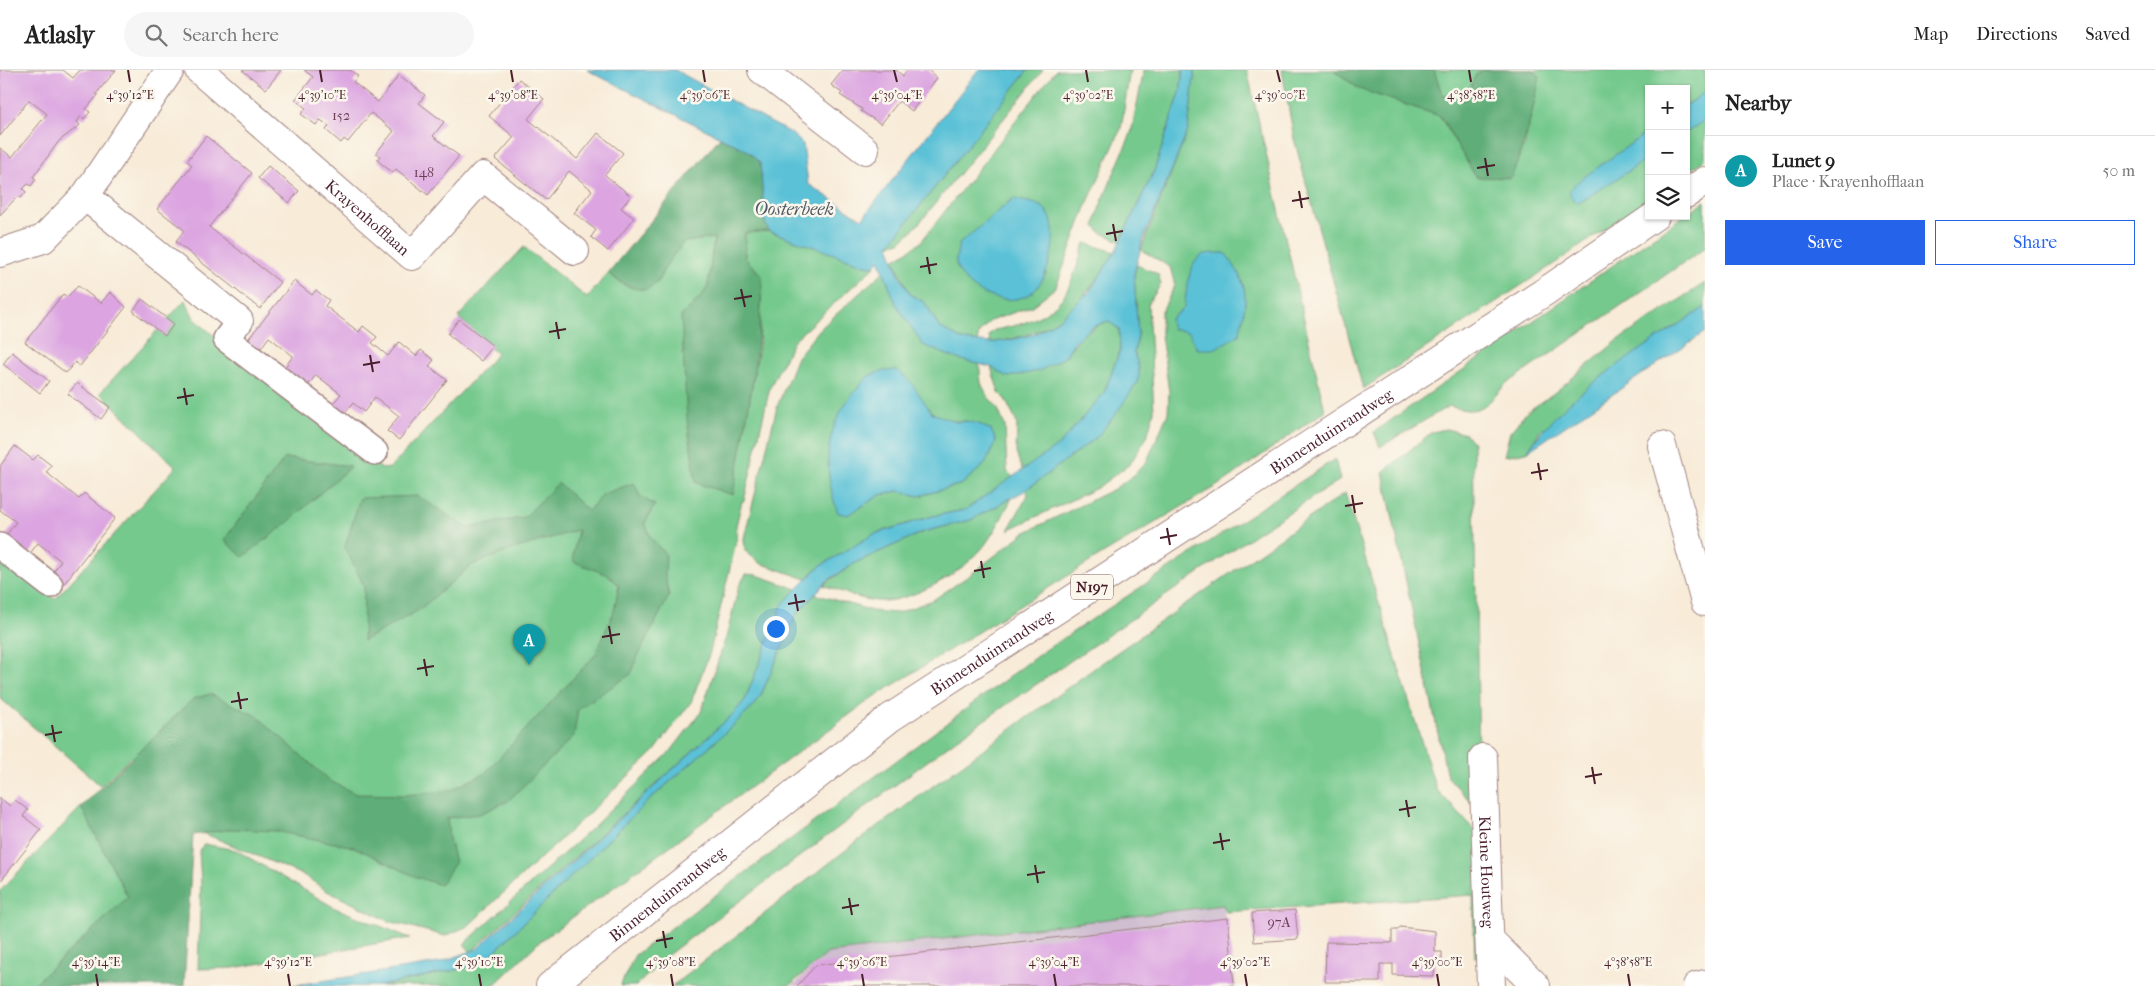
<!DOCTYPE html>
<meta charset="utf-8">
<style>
body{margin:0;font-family:"IM FELL French Canon",serif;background:#f6f6f6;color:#222}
.controls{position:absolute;right:15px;top:15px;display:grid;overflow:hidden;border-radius:0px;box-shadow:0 1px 4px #0004}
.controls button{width:45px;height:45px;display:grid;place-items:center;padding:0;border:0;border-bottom:1px solid #e0e0e0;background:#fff;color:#222;font:25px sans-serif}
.you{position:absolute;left:775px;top:558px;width:18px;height:18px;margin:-12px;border:4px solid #fff;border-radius:50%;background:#1a73e8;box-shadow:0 0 0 8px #1a73e833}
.badge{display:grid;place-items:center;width:32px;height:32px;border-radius:50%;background:#2563eb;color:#fff;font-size:16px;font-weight:700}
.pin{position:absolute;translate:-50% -41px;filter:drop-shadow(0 1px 2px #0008)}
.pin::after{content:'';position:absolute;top:26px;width:18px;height:15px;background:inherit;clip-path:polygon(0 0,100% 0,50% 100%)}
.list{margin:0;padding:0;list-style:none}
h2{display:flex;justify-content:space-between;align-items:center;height:65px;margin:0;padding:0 20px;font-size:21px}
h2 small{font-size:16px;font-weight:400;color:#767676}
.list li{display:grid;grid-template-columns:32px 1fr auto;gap:15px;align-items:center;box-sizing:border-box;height:70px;padding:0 20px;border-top:1px solid #e0e0e0}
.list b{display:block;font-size:19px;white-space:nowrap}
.list p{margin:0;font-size:16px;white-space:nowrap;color:#767676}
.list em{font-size:16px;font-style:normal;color:#767676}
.actions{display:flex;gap:10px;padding:15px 20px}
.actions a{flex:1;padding:11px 0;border:1px solid #2563eb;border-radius:0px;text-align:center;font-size:18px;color:#2563eb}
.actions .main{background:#2563eb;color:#fff}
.icon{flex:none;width:28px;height:28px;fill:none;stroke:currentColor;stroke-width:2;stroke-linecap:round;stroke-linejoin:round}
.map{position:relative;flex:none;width:1705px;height:916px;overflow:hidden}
header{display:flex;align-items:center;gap:30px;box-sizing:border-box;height:70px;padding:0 25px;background:#fff;border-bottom:1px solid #e0e0e0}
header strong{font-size:24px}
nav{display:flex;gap:28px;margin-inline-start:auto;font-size:18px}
.search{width:350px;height:45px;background:#f6f6f6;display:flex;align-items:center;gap:12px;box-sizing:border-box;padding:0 18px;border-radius:28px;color:#767676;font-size:19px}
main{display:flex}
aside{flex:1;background:#fff}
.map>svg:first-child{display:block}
</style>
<header>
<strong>Atlasly</strong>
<div class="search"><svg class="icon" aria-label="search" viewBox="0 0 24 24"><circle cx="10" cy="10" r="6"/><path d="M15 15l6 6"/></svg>Search here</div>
<nav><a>Map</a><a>Directions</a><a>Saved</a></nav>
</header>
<main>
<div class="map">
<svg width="1705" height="916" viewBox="0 0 1705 916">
<rect width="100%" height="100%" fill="#fbf7ec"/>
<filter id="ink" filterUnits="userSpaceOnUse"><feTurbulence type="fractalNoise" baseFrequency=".02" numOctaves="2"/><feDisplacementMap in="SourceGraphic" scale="10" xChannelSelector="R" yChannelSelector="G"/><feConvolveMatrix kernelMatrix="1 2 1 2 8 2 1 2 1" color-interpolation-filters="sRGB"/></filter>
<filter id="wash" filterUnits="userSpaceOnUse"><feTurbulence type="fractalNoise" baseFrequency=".0096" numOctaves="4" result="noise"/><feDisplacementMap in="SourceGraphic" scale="20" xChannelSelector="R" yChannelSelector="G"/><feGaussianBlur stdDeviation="1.12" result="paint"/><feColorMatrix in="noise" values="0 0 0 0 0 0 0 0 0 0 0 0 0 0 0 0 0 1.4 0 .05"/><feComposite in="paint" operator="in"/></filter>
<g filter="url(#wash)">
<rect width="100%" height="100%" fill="#f8ebd8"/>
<polygon fill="#cfbdd0" points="1223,835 1236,916 792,916 828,883"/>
<g fill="#74c98d" stroke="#5f745c" fill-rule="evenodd">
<polygon points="1028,0 1043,0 917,156 900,172 889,175"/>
<path d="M1056,0H1130L1121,59L1088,132L1056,217L1032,236L990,251L979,263L977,272L962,270L939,257L925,233L910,224L894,190L920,173ZM1012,129L1046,204L1034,221L1016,229L998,142Z"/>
<polygon points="1144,0 1183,0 1180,23 1154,101 1120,171 1100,162 1095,156 1099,139 1131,63"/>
<polygon points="1195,0 1247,0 1325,341 1225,411 1101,485 871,629 539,872 493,916 380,916 474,896 491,885 646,733 748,642 760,627 796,545 815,524 872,541 897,543 933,530 970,505 1024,463 1114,419 1134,405 1147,391 1168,343 1169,322 1161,265 1161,243 1175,215 1170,197 1141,180 1188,60"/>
<polygon points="1282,0 1334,0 1359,19 1440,46 1476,107 1524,77 1539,9 1465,30 1442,24 1434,0 1705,0 1705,22 1686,35 1686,19 1649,19 1649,61 1573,117 1649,64 1649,129 1551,196 1363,319 1294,69"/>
<polygon points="1705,24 1705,90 1686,103 1686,37"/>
<path d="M1705,131V178L1505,315C1485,337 1480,346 1449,336L1380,377L1374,362Z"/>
<path d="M769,161L865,195L875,196L794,270L770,317L744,431H742L736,456L737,468L710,582L691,632L654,682L468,856L445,866L389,851L327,821L305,806L203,763L131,687L101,716L0,628V487L55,529L176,397L100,323L185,230L194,248L206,259L382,399L390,398L497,284L458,247L524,177L587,228L608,203C630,221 630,219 657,213L667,193L684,172L714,168L708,216L702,226L681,246L743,368L759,277L762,206L745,188V163Z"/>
<path d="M1085,173L1115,182C1080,237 1058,263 990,273L989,265L994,260C1018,256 1051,247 1065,224C1074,209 1079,189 1085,173Z"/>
<polygon points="1137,195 1158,204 1161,214 1148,234 1154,341 1147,367 1130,394 1097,418 1008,460 1028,425 1026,420 1097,367 1137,313 1139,299 1134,282 1138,266 1134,204"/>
<path d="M884,201L896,234L908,250L957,289L979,293L981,313L988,327L997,337L1005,356L1007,401L1014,408L965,440L933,446L874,464L820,496L806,509L760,493L745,481L744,468L777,337L797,287L820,259ZM925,336C935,347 951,353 966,351L996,371L985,394L962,414L919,426L899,421L880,425Z"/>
<polygon points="1705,213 1705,237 1540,361 1527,382 1504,386 1510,362 1527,342 1554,323 1617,271"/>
<path d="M1108,251L1119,259L1120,280L1104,323L1060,374L1023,402L1016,383L1017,353L1005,329L999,323L991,297L995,298L1065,287C1076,269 1088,258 1108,251Z"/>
<polygon points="1446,359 1466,364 1473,373 1480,742 1447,706 1383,402 1432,362"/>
<polygon points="1335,389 1340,410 1260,461 961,666 669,884 636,916 620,916 635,885 1041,583"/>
<polygon points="1345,423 1436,719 1481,767 1484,887 1475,887 1473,825 1226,842 1223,835 828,883 789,916 672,916 855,773 1096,597"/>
<path d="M1012,428C1004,443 997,458 987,472C969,499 919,528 886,531C866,533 841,521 823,515L857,492L923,462L971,450Z"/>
<polygon points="746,504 757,505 797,519 783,533 745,630 733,644 471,882 464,874 594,756 671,681 701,642 727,564 739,516"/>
<polygon points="81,737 128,827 32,916 0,916 0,821"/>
<polygon points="204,774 236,780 335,838 410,868 233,898 198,899 201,813 199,781"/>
</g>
<g fill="#5fad78" stroke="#546652">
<path d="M1334,0H1434L1442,24L1465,30L1476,4L1483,0H1533L1540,6C1533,41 1525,74 1511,108L1476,107L1440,46L1359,19Z"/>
<path d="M720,67L748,81L760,93L765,152L769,161L745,163V188L762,206C761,280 746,352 733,425L696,413L687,349L681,246L702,226L708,216L714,168L684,172C679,179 672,186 667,194C663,200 661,207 657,212C643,229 621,213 608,203Z"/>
<polygon points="285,388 351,396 286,454 243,487 224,470"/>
<polygon points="558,413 588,441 603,424 634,413 640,426 655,435 645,453 651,468 666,485 665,506 669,526 637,588 631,604 578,639 574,666 508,731 480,744 447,748 449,768 455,793 440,815 414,806 354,777 275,761 232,759 193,765 184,916 32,916 128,827 81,737 193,629 210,624 257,646 330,711 356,724 407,725 451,720 485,703 596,584 614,541 619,515 606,504 574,492 573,485 578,460 514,479 472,495 419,540 363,571 364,516 345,477 360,428 418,426 468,458 525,447"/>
</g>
<g fill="#5ac1d7" stroke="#527081">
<polygon points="587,0 675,0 792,64 803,74 808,114 862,149 978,0 1028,0 889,175 899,204 910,224 925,233 939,257 962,270 990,273 1010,270 1034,264 1058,250 1089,222 1115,182 1154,101 1180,23 1183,0 1195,0 1188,60 1142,173 1134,204 1138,266 1134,282 1139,299 1139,306 1137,313 1118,341 1097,367 1026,420 971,450 923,462 857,492 827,511 796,545 760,627 748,642 646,733 491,885 474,896 380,916 289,916 439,893 477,879 733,644 745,630 783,533 820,496 874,464 933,446 965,440 1060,374 1104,323 1120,280 1119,259 1108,251 1092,257 1074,272 1065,287 1039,301 1008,307 991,297 957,289 923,275 896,234 879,189 875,196 865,195 769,161 765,152 760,93 748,81"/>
<polygon points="1705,22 1705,50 1686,63 1686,35"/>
<polygon points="1649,61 1649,88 1579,133 1572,128 1569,121 1577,112"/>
<path d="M1013,129C1021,131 1035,132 1042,137C1064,151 1050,207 1034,221C1010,241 967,223 957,197C954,191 958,181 959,174Z"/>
<path d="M1225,183C1250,215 1248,228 1239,265L1214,279H1197L1189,262L1172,259L1170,249L1184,238C1187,223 1187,190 1205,184C1211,183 1219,183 1225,183Z"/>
<path d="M1705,237V262L1527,382C1567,319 1645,279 1705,237Z"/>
<path d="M897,300L910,311L932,343L956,352L966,351L979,354L991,360L996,371L985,394L962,414L919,426L899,421L880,425L848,445L838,443C822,398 823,355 858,318C861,314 866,307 871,305C878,301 889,301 897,300Z"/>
</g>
<g id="blocks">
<g fill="#dca5e1">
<polygon points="0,0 63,0 73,8 80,0 116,0 96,24 98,25 86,39 90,42 84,49 81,46 77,52 80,55 59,71 33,107 36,109 31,116 28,114 23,119 26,122 21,128 18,126 0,145 0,78 12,87 47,44 29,30 0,66"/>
<polygon points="242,0 281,0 266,19"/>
<polygon points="304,0 350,0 358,6 353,12 378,32 399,5 425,25 419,33 444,52 433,66 459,86 428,125 396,99 393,103 377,90 380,86 376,83 394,61 371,43 348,72 344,69 341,73 326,60 329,56 322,51 320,50 316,55 301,44 306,38 295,30 313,7"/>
<polygon points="843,0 896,0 903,6 907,0 928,0 937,8 912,41 899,31 881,54 861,41 862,39 840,25 842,23 831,15"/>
<polygon points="519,9 544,29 528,49 577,89 598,63 623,83 605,105 631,126 621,138 634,148 608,181 591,167 596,160 574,143 592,120 569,101 546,130 495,89 514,67 489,46"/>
<polygon points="206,66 252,103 209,157 280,212 260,239 176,172 184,160 157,139 192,95 187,91"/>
<polygon points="268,96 299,121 289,133 258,108"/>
<polygon points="294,211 312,225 316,220 322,225 329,230 325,236 359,262 363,256 377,267 372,273 388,286 399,272 416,286 421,280 434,290 429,296 447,310 399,370 387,361 399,346 375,327 364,342 353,333 341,348 329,338 341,324 316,305 305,319 282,301 293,286 269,267 258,282 246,272"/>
<polygon points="78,216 101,233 110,222 126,237 80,296 75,292 66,303 25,272 63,224 67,227"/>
<polygon points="142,229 174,254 165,266 133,241"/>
<polygon points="459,249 493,276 481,291 448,264"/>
<polygon points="12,282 49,311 40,323 3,294"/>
<polygon points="77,313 110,337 101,349 68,324"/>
<polygon points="15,376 33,390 38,385 52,396 46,402 79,429 84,423 115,448 63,515 51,505 61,491 38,473 28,486 5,467 16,452 0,440 0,396"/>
<polygon points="0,728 10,736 15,730 28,740 23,746 41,760 0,812"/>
<polygon points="1295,840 1298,869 1254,872 1252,843"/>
<polygon points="1228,848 1234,916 797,916 816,895"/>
<polygon points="1400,857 1435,861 1435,882 1442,882 1442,892 1435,892 1434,906 1393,905 1393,894 1380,894 1380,912 1325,912 1326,872 1392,873 1392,860 1398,860"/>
</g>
</g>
</g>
<g filter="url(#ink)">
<use href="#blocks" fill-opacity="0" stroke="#a18582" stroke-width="1"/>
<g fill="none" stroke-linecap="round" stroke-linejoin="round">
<defs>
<g id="pedestrian">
<polyline points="239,251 226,269 375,382"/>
<polyline points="0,476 50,515"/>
</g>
<g id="minor">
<path id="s1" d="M199,0L412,186L483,106L575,181"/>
<polyline points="762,0 865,80"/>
<polyline points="85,126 239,251"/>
<polyline points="0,183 43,169 85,126 170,0"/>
<polyline points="1662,376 1705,532"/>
<path id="s2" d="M1483,688L1491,916"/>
<polyline points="1490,870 1536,916"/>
<polyline points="1697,916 1705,914"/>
</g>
<g id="primary">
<polyline points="1686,124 1705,111"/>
<path id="s3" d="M550,916L890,648L1546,221L1655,146"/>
</g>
</defs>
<use href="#pedestrian" stroke="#a18582" stroke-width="28"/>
<use href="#minor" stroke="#a18582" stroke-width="30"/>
<use href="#primary" stroke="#a18582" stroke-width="30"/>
<use href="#pedestrian" stroke="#fff" stroke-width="25"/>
<use href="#minor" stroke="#fff" stroke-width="28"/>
<use href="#primary" stroke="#fff" stroke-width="28"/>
</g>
</g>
<path fill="none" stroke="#4a1f2b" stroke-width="2" d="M128,0L130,12M320,0L322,12M511,0L513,12M703,0L705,12M894,0L897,12M1086,0L1088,12M1277,0L1280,12M1469,0L1471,12M1485,88L1488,106M1477,98L1495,95M1299,121L1302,138M1292,131L1309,128M1113,154L1116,171M1106,164L1123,161M927,187L930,204M920,197L937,194M741,219L745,237M734,229L752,226M556,252L559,269M549,262L566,259M370,285L373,302M363,295L380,292M184,318L187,335M177,328L194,325M1538,393L1541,410M1531,403L1548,400M1352,425L1355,443M1345,436L1363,433M1167,458L1170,475M1160,468L1177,465M981,491L984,508M974,501L991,498M795,524L798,541M788,534L805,531M609,556L612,574M602,567L620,564M424,589L427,606M417,599L434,596M238,622L241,639M231,632L248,629M52,655L55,672M45,665L62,662M1592,697L1595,714M1585,707L1602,704M1406,730L1409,747M1399,740L1416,737M1220,763L1223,780M1213,773L1230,770M1035,795L1038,813M1027,805L1045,802M849,828L852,845M842,838L859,835M663,861L666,878M656,871L673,868M96,904L98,916M288,904L290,916M479,904L481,916M671,904L673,916M862,904L864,916M1054,904L1056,916M1245,904L1247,916M1437,904L1439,916M1628,904L1630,916"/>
<g text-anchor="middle" stroke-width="5" stroke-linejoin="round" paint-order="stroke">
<g font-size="14" fill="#6e4058">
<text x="341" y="50">152</text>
<text x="424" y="107">148</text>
<text x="1279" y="857">97A</text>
</g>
<rect fill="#fbf7ec" stroke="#7f6065" stroke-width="1" x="1071" y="504.5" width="42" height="25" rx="4"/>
<g font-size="15" font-weight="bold" fill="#4a1f2b">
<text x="1092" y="522">N197</text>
</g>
<g font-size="16" fill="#4a1f2b" stroke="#fbf7ec">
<text dy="6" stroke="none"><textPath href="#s1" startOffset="224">Krayenhofflaan</textPath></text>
<text dy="6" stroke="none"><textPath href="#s3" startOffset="959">Binnenduinrandweg</textPath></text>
<text dy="6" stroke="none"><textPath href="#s3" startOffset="554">Binnenduinrandweg</textPath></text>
<text dy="6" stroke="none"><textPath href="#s2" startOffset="114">Kleine Houtweg</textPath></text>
<text dy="6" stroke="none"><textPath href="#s3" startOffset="149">Binnenduinrandweg</textPath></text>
</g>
<g font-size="18" font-style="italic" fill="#505867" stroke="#fbf7ec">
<text x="794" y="145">Oosterbeek</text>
</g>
</g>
<g font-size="12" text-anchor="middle" fill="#4a1f2b" stroke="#fbf7ec" stroke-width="5" stroke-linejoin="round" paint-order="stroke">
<text x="130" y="29">4°39'12"E</text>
<text x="322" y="29">4°39'10"E</text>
<text x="513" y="29">4°39'08"E</text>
<text x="705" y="29">4°39'06"E</text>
<text x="897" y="29">4°39'04"E</text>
<text x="1471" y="29">4°38'58"E</text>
<text x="1088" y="29">4°39'02"E</text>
<text x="1280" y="29">4°39'00"E</text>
<text x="96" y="896">4°39'14"E</text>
<text x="288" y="896">4°39'12"E</text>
<text x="479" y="896">4°39'10"E</text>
<text x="671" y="896">4°39'08"E</text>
<text x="862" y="896">4°39'06"E</text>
<text x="1054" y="896">4°39'04"E</text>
<text x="1245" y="896">4°39'02"E</text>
<text x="1437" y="896">4°39'00"E</text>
<text x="1628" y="896">4°38'58"E</text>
</g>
</svg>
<div class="controls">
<button>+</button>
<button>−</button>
<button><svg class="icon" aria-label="layers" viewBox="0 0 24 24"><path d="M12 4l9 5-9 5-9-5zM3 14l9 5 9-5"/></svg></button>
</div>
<div class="you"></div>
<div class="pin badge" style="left:529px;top:595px;background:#0f9aa8">A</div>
</div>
<aside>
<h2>Nearby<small></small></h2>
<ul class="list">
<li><span class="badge" style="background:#0f9aa8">A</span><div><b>Lunet 9</b><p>Place · Krayenhofflaan</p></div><em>50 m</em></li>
</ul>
<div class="actions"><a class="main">Save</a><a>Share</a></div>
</aside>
</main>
